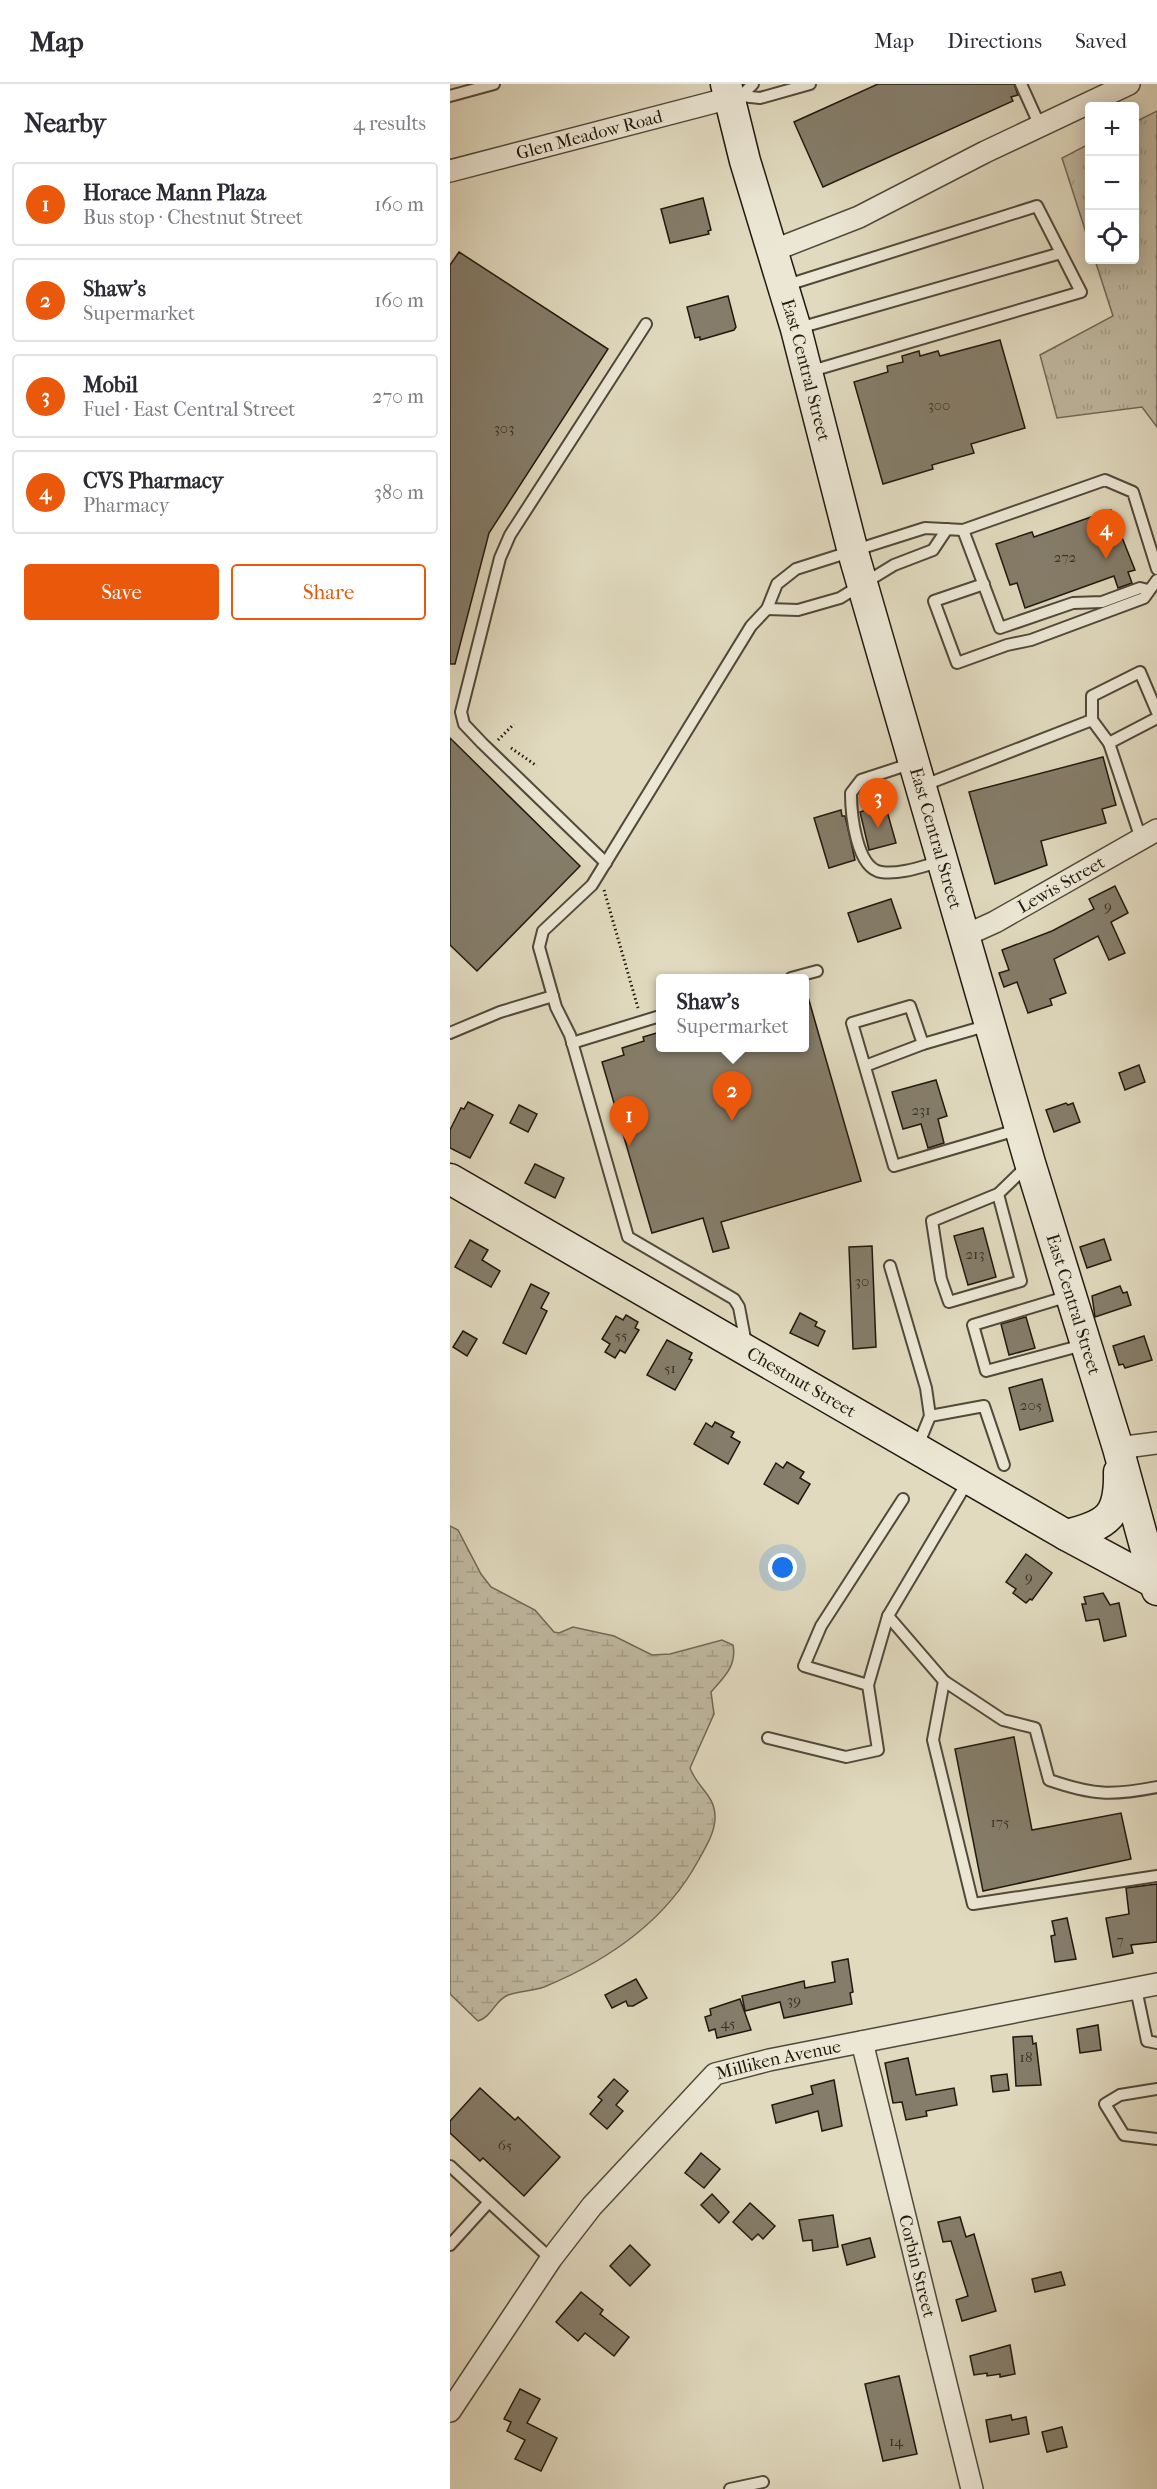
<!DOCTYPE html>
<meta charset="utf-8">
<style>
body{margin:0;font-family:"IM FELL French Canon",serif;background:#f7f7f7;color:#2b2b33}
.controls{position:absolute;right:18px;top:18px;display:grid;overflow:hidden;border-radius:6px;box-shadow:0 3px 15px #0003}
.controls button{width:54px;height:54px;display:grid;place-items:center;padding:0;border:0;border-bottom:2px solid #e1e1e2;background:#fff;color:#2b2b33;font:30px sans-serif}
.you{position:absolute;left:333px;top:1484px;width:21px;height:21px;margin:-15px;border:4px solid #fff;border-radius:50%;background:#1a73e8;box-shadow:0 0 0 9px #1a73e833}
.badge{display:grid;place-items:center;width:39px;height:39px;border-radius:50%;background:#ea580c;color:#fff;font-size:20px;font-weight:700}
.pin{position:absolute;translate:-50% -50px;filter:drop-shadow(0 2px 3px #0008)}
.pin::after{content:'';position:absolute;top:32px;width:21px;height:18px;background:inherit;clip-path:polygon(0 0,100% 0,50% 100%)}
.popup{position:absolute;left:206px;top:890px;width:153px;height:78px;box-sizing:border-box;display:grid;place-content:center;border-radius:6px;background:#fff;filter:drop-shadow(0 2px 4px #0005);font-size:20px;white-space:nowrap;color:#7c7c81}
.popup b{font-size:22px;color:#2b2b33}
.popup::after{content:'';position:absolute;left:50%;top:100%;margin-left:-12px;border:12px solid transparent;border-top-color:#fff}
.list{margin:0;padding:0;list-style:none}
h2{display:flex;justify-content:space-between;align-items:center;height:78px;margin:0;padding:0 24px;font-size:26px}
h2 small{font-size:20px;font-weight:400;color:#7c7c81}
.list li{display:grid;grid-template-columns:39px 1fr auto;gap:18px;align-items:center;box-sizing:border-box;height:84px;margin:0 12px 12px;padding:0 12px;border:2px solid #e1e1e2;border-radius:6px}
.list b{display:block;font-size:22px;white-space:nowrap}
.list p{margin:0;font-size:20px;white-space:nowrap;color:#7c7c81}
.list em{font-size:20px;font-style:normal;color:#7c7c81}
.actions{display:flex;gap:12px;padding:18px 24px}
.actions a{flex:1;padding:14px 0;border:2px solid #ea580c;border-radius:6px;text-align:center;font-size:21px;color:#ea580c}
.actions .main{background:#ea580c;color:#fff}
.icon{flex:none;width:33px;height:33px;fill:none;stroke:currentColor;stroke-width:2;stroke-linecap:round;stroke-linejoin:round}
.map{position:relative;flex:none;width:707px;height:2405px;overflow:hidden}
header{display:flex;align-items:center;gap:36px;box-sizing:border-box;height:84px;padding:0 30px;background:#fff;border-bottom:2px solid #e1e1e2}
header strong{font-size:28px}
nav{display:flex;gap:33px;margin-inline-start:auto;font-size:21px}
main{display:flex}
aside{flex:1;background:#fff}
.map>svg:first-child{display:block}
</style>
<header>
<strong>Map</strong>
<nav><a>Map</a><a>Directions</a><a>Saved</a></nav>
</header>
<main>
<aside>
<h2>Nearby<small>4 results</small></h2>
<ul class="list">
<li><span class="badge">1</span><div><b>Horace Mann Plaza</b><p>Bus stop · Chestnut Street</p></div><em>160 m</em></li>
<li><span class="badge">2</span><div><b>Shaw's</b><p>Supermarket</p></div><em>160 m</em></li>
<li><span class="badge">3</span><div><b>Mobil</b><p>Fuel · East Central Street</p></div><em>270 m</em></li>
<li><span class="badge">4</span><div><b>CVS Pharmacy</b><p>Pharmacy</p></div><em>380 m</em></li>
</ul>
<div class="actions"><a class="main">Save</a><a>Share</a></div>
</aside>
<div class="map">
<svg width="707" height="2405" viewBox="0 0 707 2405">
<defs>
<pattern id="wetland-marsh" width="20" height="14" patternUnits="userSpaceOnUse" patternTransform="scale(1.5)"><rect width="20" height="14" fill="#c0b9a1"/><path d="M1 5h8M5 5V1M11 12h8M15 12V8" fill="none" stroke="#a59e89"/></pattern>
<pattern id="park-tufts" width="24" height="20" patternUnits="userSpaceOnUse" patternTransform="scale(1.5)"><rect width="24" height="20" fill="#c0b9a1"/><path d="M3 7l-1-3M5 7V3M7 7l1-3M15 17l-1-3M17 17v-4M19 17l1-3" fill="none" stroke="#a59e89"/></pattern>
</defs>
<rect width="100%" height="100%" fill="#e1dabf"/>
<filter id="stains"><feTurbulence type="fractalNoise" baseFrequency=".00333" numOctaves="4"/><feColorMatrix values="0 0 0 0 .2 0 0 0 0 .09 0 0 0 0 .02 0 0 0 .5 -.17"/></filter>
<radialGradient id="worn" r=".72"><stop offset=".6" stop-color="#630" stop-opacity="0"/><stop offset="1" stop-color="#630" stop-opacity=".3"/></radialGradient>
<path fill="url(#wetland-marsh)" stroke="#706957" stroke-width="1.5" d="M0,1442L8,1446L31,1490L41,1503L85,1526L104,1548L109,1549L123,1543L164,1552L202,1571L220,1570L272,1556L283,1561C287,1582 274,1593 261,1608L264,1630L240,1684C247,1704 266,1711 265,1735C264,1751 255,1764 248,1777C215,1838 157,1877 94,1903C83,1907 70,1907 58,1911C45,1916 42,1933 28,1937L0,1910Z"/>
<g fill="url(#park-tufts)" stroke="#706957" stroke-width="1.5">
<polygon points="707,27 707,343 692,323 607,334 590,271 663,232 645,176 684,176 685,38"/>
<polygon points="639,60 639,158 612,74"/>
</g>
<g fill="#857d6a" stroke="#21190d" stroke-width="1.5">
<polygon points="428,0 564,0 568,11 561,13 563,17 373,103 344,38"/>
<polygon points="253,114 261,146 258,147 259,150 220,159 211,125"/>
<polygon points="9,168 158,265 39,449 5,580 0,580 0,181"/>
<polygon points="278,212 286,243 284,246 250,256 250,253 245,254 237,223"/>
<polygon points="550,256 575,344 521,360 524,369 482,381 483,385 433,400 404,298 438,288 437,282 453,278 452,272 469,267 470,272 488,267 490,272"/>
<polygon points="661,426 685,486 678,488 682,499 668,504 664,492 575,524 567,499 560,501 546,460 582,448 584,453"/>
<polygon points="0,654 130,782 27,887 0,861"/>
<polygon points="653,673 666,721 652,725 656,739 591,757 597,781 545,800 519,708"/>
<polygon points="435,720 446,759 419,766 410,728"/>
<polygon points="391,726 392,732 395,732 405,776 379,784 364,734"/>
<polygon points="665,802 678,829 661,838 675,869 659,876 648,852 604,875 616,909 600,915 602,921 578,929 567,898 554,903 549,889 559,886 552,866 602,847 644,825 639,815"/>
<polygon points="441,815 451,844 408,858 398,829"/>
<polygon points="358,913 411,1097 271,1138 279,1164 263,1168 253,1134 202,1149 152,978 174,971 172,964 194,957 193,953 210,948 210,963 354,963 354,914"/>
<polygon points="689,981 695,998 675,1006 669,989"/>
<polygon points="486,996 497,1032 488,1035 494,1059 478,1064 471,1040 453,1045 442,1008"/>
<polygon points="18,1018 43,1031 20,1074 0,1064 0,1046 11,1024 14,1025"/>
<polygon points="616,1019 618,1021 623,1019 630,1038 604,1048 596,1026"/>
<polygon points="69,1021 87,1030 78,1048 60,1039"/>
<polygon points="85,1080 114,1094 105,1114 75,1099"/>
<polygon points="533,1144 546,1193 518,1201 504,1152"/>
<polygon points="654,1155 661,1176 637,1184 630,1163"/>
<polygon points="20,1156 38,1166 32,1176 50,1187 41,1203 5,1183"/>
<polygon points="422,1162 426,1263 403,1265 399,1163"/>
<polygon points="81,1200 99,1209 91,1224 97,1227 76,1270 53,1259"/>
<polygon points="670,1202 673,1209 677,1208 681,1221 645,1233 642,1212"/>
<polygon points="350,1229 367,1238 365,1242 375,1247 368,1262 340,1249"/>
<polygon points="176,1231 188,1238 185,1244 189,1246 175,1269 170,1266 165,1274 155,1268 160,1260 152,1255 166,1232 173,1236"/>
<polygon points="576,1233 585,1264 559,1271 551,1240"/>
<polygon points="13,1247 27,1255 17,1272 3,1263"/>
<polygon points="694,1252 702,1276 675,1284 673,1280 669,1281 663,1262"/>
<polygon points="217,1256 242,1269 239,1275 242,1276 225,1306 197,1291"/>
<polygon points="592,1295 603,1337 570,1346 559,1304"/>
<polygon points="265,1338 284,1348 281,1353 290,1358 278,1380 244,1360 256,1339 262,1343"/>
<polygon points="337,1378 354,1388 350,1394 360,1400 348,1420 314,1400 326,1379 333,1384"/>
<polygon points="576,1470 602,1489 582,1516 580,1515 576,1519 563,1509 566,1505 556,1498"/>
<polygon points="653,1509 660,1521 669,1519 676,1552 654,1557 649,1535 636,1537 632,1520 636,1520 634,1513"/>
<polygon points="564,1653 582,1746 671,1729 681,1775 533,1807 505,1665"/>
<polygon points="707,1800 707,1858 681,1861 683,1869 663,1873 656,1834 679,1830 676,1804"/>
<polygon points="617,1834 626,1875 605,1878 601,1852 605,1851 602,1837"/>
<polygon points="398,1875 403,1908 400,1909 402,1920 334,1934 330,1918 295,1927 292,1912 354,1897 355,1904 385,1898 382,1878"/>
<polygon points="186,1895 197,1914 183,1922 178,1922 176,1917 162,1924 155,1911"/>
<polygon points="290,1915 301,1946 267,1954 265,1945 259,1947 255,1933 261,1931 260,1925"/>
<polygon points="648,1941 651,1966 630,1969 627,1945"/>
<polygon points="582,1952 583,1960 586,1959 591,2001 566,2002 563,1953"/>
<polygon points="458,1974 466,2011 504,2004 507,2021 476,2027 477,2032 456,2036 452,2018 443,2019 435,1979"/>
<polygon points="557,1990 559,2006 543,2008 541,1992"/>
<polygon points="164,1995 178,2007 166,2021 173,2027 157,2045 140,2030 152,2016 148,2013"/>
<polygon points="384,1996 392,2042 372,2047 368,2027 326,2039 322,2021 363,2010 361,2002"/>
<polygon points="30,2004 65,2036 68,2033 110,2073 74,2112 33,2074 30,2077 0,2049 0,2037"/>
<polygon points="251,2069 270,2085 254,2104 235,2089"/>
<polygon points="262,2110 279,2128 269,2139 251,2121"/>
<polygon points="300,2119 325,2142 313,2155 308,2150 302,2156 283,2138"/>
<polygon points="383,2131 388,2163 363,2167 362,2156 353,2157 349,2136"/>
<polygon points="510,2133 516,2153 524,2150 546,2227 512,2237 506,2216 518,2212 501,2157 493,2158 488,2138"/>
<polygon points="420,2154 425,2173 397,2181 392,2161"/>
<polygon points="180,2161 200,2181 180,2202 160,2182"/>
<polygon points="611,2188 615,2201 585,2208 582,2195"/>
<polygon points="131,2208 153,2226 150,2230 179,2253 164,2272 135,2249 128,2257 106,2238"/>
<polygon points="560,2261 565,2290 550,2293 550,2290 537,2292 537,2289 524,2291 520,2272"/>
<polygon points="449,2292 467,2370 433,2377 415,2300"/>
<polygon points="70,2305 90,2315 77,2339 107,2354 91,2387 65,2375 75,2356 57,2347 61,2338 54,2335"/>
<polygon points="561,2331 562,2336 576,2333 579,2350 540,2358 536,2336"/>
<polygon points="612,2343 617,2363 597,2368 592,2348"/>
</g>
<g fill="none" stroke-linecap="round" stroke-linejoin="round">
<defs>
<g id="lane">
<polyline points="571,0 590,42"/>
<polyline points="0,12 44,0"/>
<polyline points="291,12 303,0"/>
<polyline points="282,14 291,12 310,14 360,0"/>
<polyline points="334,202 587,122 631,208 358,288"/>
<polyline points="349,244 611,169"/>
<polyline points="513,446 550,544 623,519 652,518 690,504 698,506"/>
<polyline points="534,500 484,517 507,579 557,561 581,556 694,514 707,496"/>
<polyline points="317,525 348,526 390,514 444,481 483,466 497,445"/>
<polyline points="642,636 659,659"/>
<path d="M463,679L411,696L401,709C401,729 406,784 431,788C451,791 473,782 492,777"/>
<polyline points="472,702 642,636 642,612 690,588 707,628"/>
<polyline points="691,755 659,659 707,634"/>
<polyline points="156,779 32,659 14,640 11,628 50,474 60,451 196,240"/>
<polyline points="341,894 367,887"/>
<polyline points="539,941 473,960 460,922 402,939 444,1082 570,1045"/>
<polyline points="0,949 50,928 103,912"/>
<polyline points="122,959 210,932"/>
<polyline points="415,982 473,960"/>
<polyline points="548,1110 571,1197 499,1218 491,1195 482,1137 548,1110 578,1081"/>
<polyline points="440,1182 476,1304 480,1332 467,1364"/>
<polyline points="619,1212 523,1241 536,1287 633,1261"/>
<polyline points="296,1260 289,1223 284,1215 178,1153 120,951 106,923 89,863 93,847 142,801 301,542 317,525 327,500 346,485 475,444 513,446 655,396 683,408 707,485"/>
<polyline points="480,1332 534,1322 554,1381"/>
<path d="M518,1397L438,1532L494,1597L553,1636L585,1644L599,1696C643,1711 661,1712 707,1703"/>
<polyline points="494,1597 483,1656 523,1820 707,1792"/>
<polyline points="418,1601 354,1582 371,1542 453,1415"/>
<polyline points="318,1654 396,1673 428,1666 418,1601 438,1532"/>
<polyline points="686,1905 697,1957 707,1959"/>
<polyline points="707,2005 670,2011 655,2020 674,2051 707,2055"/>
<polyline points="0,2082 101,2175"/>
<polyline points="0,2161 38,2119"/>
<polyline points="280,2405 313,2398"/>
</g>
<g id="street">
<path id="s1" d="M0,87L280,14"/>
<polyline points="322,167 409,133 535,68 679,0"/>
<path id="s2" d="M514,852L545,838L707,746"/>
<polyline points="668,1364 707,1359"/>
<path id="s3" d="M412,1958L522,2405"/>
<path id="s4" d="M0,2327L101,2175L142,2122L265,1990L319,1976L707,1900"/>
</g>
<g id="secondary">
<path id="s5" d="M276,0L295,77L346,245L403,468L464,679L580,1079L668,1364L707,1506"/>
<path id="s6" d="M0,1095L616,1451L707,1500"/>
<path d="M616,1451C658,1441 670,1432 669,1388"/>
</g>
</defs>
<use href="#lane" stroke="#51493a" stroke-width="14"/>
<use href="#street" stroke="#51493a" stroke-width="24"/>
<use href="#secondary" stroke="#21190d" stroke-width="33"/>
<g stroke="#21190d" stroke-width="3" stroke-dasharray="1.5 3" stroke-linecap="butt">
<polyline points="48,656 64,640"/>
<polyline points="61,664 87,682"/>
<polyline points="154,806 188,924"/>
</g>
<use href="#lane" stroke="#ece7d5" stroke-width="10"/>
<use href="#street" stroke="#ece7d5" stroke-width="21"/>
<use href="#secondary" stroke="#ece7d5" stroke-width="30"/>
</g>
<g text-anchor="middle" stroke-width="4.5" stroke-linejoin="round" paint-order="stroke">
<g font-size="15" fill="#3a3224">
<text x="489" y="326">300</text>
<text x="54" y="349">303</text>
<text x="615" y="478">272</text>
<text x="658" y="827">9</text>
<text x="471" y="1031">231</text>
<text x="525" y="1175">213</text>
<text x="412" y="1202">30</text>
<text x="171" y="1256">55</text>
<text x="220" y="1289">51</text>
<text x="581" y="1326">205</text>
<text x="579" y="1498">9</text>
<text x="550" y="1743">175</text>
<text x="670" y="1861">7</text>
<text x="344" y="1921">39</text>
<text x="278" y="1944">45</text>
<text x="576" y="1978">18</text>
<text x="55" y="2066">65</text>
<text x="446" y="2362">14</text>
</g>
<g font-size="18" fill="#21190d" stroke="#ece7d5">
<text dy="6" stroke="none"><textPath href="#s1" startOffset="144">Glen Meadow Road</textPath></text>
<text dy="6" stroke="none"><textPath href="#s5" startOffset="297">East Central Street</textPath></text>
<text dy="6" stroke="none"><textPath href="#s5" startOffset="783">East Central Street</textPath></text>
<text dy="6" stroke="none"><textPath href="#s2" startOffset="110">Lewis Street</textPath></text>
<text dy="6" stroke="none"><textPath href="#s5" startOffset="1269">East Central Street</textPath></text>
<text dy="6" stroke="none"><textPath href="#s6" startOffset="406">Chestnut Street</textPath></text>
<text dy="6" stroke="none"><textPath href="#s4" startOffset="495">Milliken Avenue</textPath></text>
<text dy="6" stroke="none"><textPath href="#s3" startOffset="231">Corbin Street</textPath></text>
</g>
</g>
<rect width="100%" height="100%" filter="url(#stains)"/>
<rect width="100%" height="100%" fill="url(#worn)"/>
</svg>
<div class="controls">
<button>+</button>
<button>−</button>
<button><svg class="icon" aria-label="locate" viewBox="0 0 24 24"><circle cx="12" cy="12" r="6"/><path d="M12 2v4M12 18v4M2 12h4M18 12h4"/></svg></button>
</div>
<div class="you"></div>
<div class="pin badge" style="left:179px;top:1062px">1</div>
<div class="pin badge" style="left:282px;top:1037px">2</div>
<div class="popup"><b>Shaw's</b>Supermarket</div>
<div class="pin badge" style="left:428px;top:744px">3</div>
<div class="pin badge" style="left:656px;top:475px">4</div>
</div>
</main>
